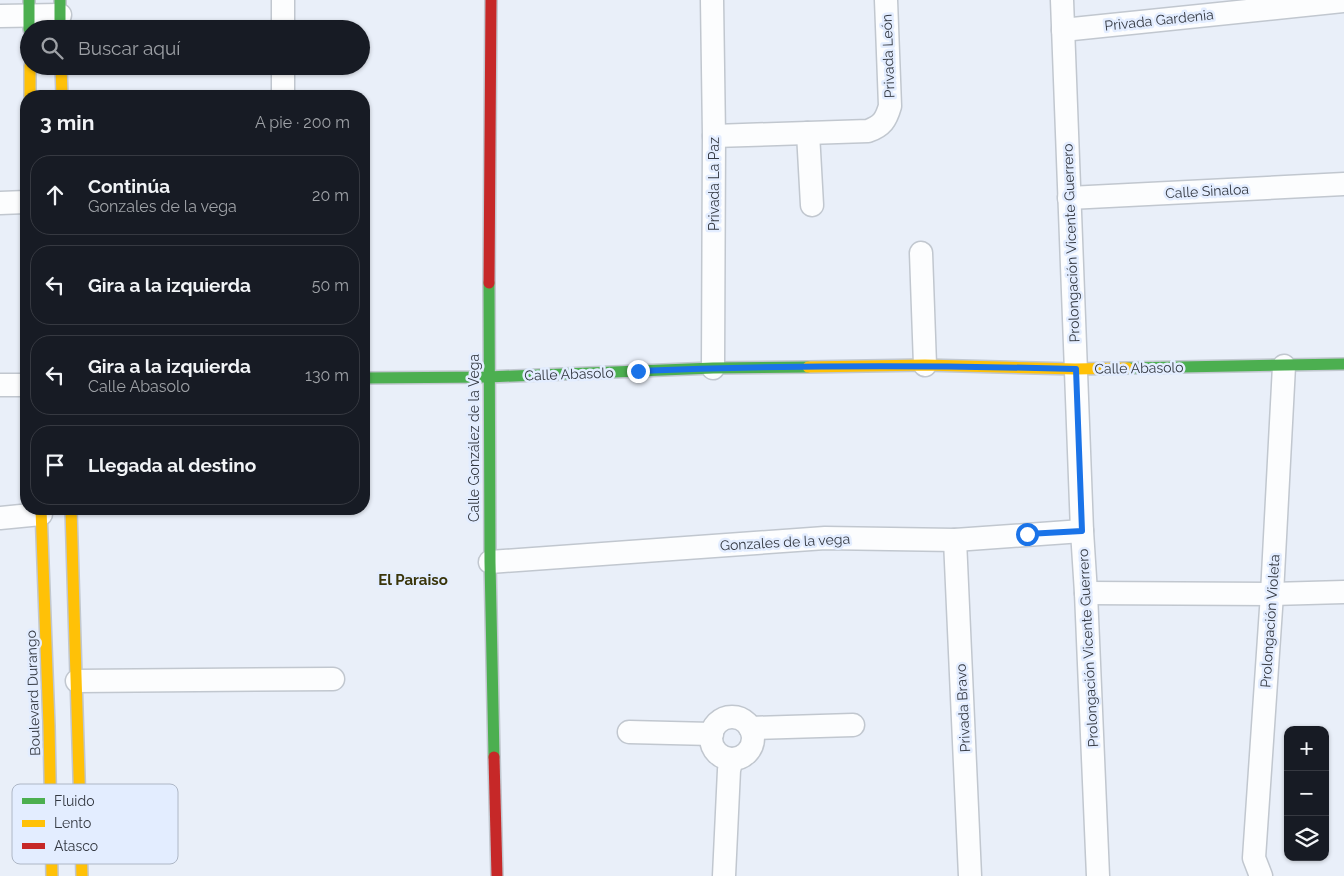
<!DOCTYPE html>
<html lang="es">
<meta charset="utf-8">
<style>
body{margin:0;font-family:Raleway,sans-serif;background:#20242c;color:#f1f3f6}
.controls{position:absolute;right:15px;bottom:15px;display:grid;overflow:hidden;border-radius:10px;box-shadow:0 1px 4px #0004}
.controls button{width:45px;height:45px;display:grid;place-items:center;padding:0;border:0;border-bottom:1px solid #363941;background:#171b24;color:#f1f3f6;font:25px sans-serif}
.stop{position:absolute;width:15px;height:15px;margin:-11px;border:4px solid #1a73e8;border-radius:50%;background:#fff}
.stop.end{background:#1a73e8;border-color:#fff;box-shadow:0 1px 5px #0008}
.list{margin:0;padding:0;list-style:none}
h2{display:flex;justify-content:space-between;align-items:center;height:65px;margin:0;padding:0 20px;font-size:21px}
h2 small{font-size:16px;font-weight:400;color:#9ea1a6}
.list li{display:grid;grid-template-columns:32px 1fr auto;gap:15px;align-items:center;box-sizing:border-box;height:80px;margin:0 10px 10px;padding:0 10px;border:1px solid #363941;border-radius:20px}
.list b{display:block;font-size:19px;white-space:nowrap}
.list p{margin:0;font-size:16px;white-space:nowrap;color:#9ea1a6}
.list em{font-size:16px;font-style:normal;color:#9ea1a6}
.icon{flex:none;width:28px;height:28px;fill:none;stroke:currentColor;stroke-width:2;stroke-linecap:round;stroke-linejoin:round}
.map{position:relative;flex:none;width:1344px;height:876px;overflow:hidden}
.search{position:absolute;background:#171b24;box-shadow:0 1px 4px #0004;left:20px;top:20px;width:350px;height:55px;display:flex;align-items:center;gap:12px;box-sizing:border-box;padding:0 18px;border-radius:28px;color:#9ea1a6;font-size:19px}
.panel{position:absolute;background:#171b24;box-shadow:0 1px 4px #0004;left:20px;top:90px;width:350px;height:425px;border-radius:20px}
.map>svg:first-child{display:block}
</style>
<div class="map">
<svg width="1344" height="876" viewBox="0 0 1344 876">
<rect width="100%" height="100%" fill="#e9eff9"/>
<g fill="none" stroke-linecap="round" stroke-linejoin="round">
<defs>
<g id="street">
<polyline points="712,0 714,136 713,368"/>
<polyline points="1062,0 1082,531 1086,593 1098,876"/>
<polyline points="0,16 60,15"/>
<polyline points="283,29 283,0"/>
<polyline points="1063,30 1344,1"/>
<polyline points="283,96 283,66"/>
<polyline points="808,133 812,205"/>
<path d="M714,136L868,131C882,126 886,120 890,106L886,0"/>
<polyline points="1069,198 1344,184"/>
<polyline points="0,203 26,202"/>
<polyline points="921,253 925,365"/>
<polyline points="0,385 26,385"/>
<polyline points="0,518 41,514"/>
<polyline points="955,540 970,876"/>
<polyline points="490,562 825,538 955,540 1082,531"/>
<polyline points="1086,593 1272,594 1344,592"/>
<polyline points="77,681 333,679"/>
<circle cx="732" cy="738" r="21"/>
<polyline points="750,728 853,725"/>
<polyline points="629,732 712,734"/>
<polyline points="724,876 729,770 732,759"/>
<polyline points="1261,876 1254,858 1272,594 1284,366"/>
</g>
<g id="fast">
<polyline points="29,0 29,29"/>
<polyline points="60,0 60,29"/>
<polyline points="489,283 490,562 494,757"/>
<polyline points="1128,368 1344,364"/>
<polyline points="364,378 488,377 713,368 808,367"/>
</g>
<g id="slow">
<polyline points="30,66 30,96"/>
<polyline points="61,66 62,96"/>
<polyline points="808,367 925,365 1075,369 1128,368"/>
<polyline points="41,509 49,726 52,876"/>
<polyline points="71,509 82,876"/>
</g>
<g id="jam">
<polyline points="489,283 491,0"/>
<polyline points="494,757 497,876"/>
</g>
</defs>
<use href="#street" stroke="#c1c7cf" stroke-width="25"/>
<use href="#fast" stroke="#c1c7cf" stroke-width="14"/>
<use href="#slow" stroke="#c1c7cf" stroke-width="14"/>
<use href="#jam" stroke="#c1c7cf" stroke-width="14"/>
<use href="#street" stroke="#fcfdfe" stroke-width="22"/>
<use href="#fast" stroke="#4caf50" stroke-width="11"/>
<use href="#slow" stroke="#ffc107" stroke-width="11"/>
<use href="#jam" stroke="#c62828" stroke-width="11"/>
</g>
<g fill="none" stroke-linecap="round" stroke-linejoin="round">
<path stroke="#1a73e8" stroke-width="6" d="M638,371C784,365 930,365 1076,369L1082,531L1027,534"/>
</g>
<g text-anchor="middle" stroke-width="5" stroke-linejoin="round" paint-order="stroke">
<g font-size="14" fill="#333841" stroke="#e3edff">
<text transform="translate(1159 20) rotate(-6)" y="5">Privada Gardenia</text>
<text transform="translate(888 56) rotate(-92)" y="5">Privada León</text>
<text transform="translate(714 184) rotate(-90)" y="5">Privada La Paz</text>
<text transform="translate(1207 191) rotate(-3)" y="5">Calle Sinaloa</text>
<text transform="translate(1071 243) rotate(-92)" y="5">Prolongación Vicente Guerrero</text>
<text transform="translate(1139 368) rotate(-1)" y="5">Calle Abasolo</text>
<text transform="translate(569 374) rotate(-2)" y="5">Calle Abasolo</text>
<text transform="translate(474 438) rotate(-90)" y="5">Calle González de la Vega</text>
<text transform="translate(785 542) rotate(-3)" y="5">Gonzales de la vega</text>
<text transform="translate(1270 621) rotate(-86)" y="5">Prolongación Violeta</text>
<text transform="translate(1088 648) rotate(-93)" y="5">Prolongación Vicente Guerrero</text>
<text transform="translate(33 693) rotate(-92)" y="5">Boulevard Durango</text>
<text transform="translate(963 708) rotate(-93)" y="5">Privada Bravo</text>
</g>
<g font-size="15" font-weight="bold" fill="#3a350a" stroke="#e3edff">
<text x="413" y="585">El Paraiso</text>
</g>
</g>
<rect x="12" y="784" width="166" height="80" rx="8" fill="#e3edff" stroke="#aeb7c6" stroke-width="1"/>
<rect x="22" y="798" width="23" height="6" fill="#4caf50"/>
<rect x="22" y="820" width="23" height="7" fill="#ffc107"/>
<rect x="22" y="843" width="23" height="6" fill="#c62828"/>
<g font-size="14" fill="#333841">
<text x="54" y="806">Fluido</text>
<text x="54" y="828">Lento</text>
<text x="54" y="851">Atasco</text>
</g>
</svg>
<div class="controls">
<button>+</button>
<button>−</button>
<button><svg class="icon" aria-label="layers" viewBox="0 0 24 24"><path d="M12 4l9 5-9 5-9-5zM3 14l9 5 9-5"/></svg></button>
</div>
<div class="stop" style="left:1027px;top:534px"></div>
<div class="stop end" style="left:638px;top:371px"></div>
<div class="search"><svg class="icon" aria-label="search" viewBox="0 0 24 24"><circle cx="10" cy="10" r="6"/><path d="M15 15l6 6"/></svg>Buscar aquí</div>
<section class="panel">
<h2>3 min<small>A pie · 200 m</small></h2>
<ul class="list">
<li><svg class="icon" aria-label="ahead" viewBox="0 0 24 24"><path d="M12 20V5M6 11l6-6 6 6"/></svg><div><b>Continúa</b><p>Gonzales de la vega</p></div><em>20 m</em></li>
<li><svg class="icon" aria-label="left" viewBox="0 0 24 24"><path d="M17 20v-9H6M10 6l-5 5 5 5"/></svg><div><b>Gira a la izquierda</b></div><em>50 m</em></li>
<li><svg class="icon" aria-label="left" viewBox="0 0 24 24"><path d="M17 20v-9H6M10 6l-5 5 5 5"/></svg><div><b>Gira a la izquierda</b><p>Calle Abasolo</p></div><em>130 m</em></li>
<li><svg class="icon" aria-label="arrive" viewBox="0 0 24 24"><path d="M6 21V4h12l-3 4 3 4H6"/></svg><div><b>Llegada al destino</b></div></li>
</ul>
</section>
</div>
